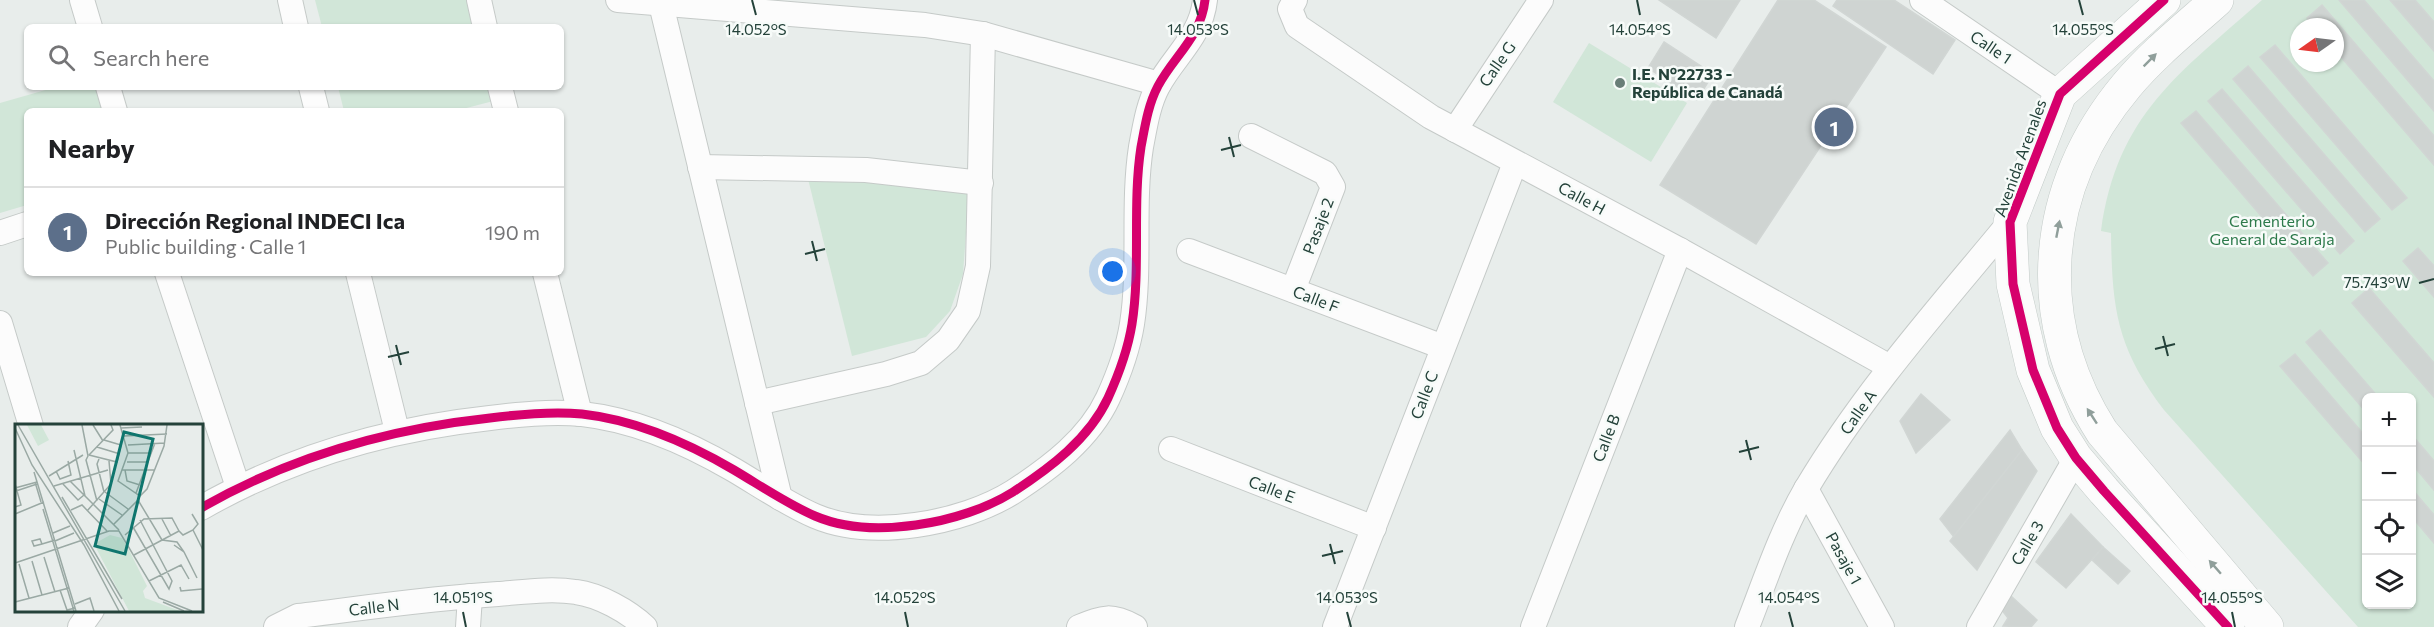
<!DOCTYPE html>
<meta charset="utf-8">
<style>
body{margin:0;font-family:Commissioner,sans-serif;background:#f2f2f2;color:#202124}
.controls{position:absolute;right:18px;bottom:18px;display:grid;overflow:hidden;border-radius:9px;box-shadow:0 2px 4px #0004}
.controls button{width:54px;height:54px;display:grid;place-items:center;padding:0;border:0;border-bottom:2px solid #e0e0e0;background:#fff;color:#202124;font:30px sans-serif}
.compass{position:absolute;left:2290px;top:18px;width:54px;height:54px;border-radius:50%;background:#fff;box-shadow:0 2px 4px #0004;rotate:256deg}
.you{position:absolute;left:1113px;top:272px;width:21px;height:21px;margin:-15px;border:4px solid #fff;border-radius:50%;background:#1a73e8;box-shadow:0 0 0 9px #1a73e833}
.badge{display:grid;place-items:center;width:39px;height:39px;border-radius:50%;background:#ea580c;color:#fff;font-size:20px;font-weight:700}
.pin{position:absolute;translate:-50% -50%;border:3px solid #fff;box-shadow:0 2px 6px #0006}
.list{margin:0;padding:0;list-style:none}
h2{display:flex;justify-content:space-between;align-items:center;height:78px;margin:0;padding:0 24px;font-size:26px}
h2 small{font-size:20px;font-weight:400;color:#757577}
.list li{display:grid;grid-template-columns:39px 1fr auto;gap:18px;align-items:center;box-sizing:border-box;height:90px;padding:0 24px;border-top:2px solid #e0e0e0}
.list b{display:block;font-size:22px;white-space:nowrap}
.list p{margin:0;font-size:20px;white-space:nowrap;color:#757577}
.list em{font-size:20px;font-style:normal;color:#757577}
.icon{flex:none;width:33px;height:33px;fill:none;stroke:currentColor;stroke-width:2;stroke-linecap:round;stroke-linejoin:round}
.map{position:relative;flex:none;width:2434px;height:627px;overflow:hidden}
.search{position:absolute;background:#fff;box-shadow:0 2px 4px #0004;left:24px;top:24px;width:540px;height:66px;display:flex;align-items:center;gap:15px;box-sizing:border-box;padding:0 21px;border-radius:9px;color:#757577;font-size:22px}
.panel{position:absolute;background:#fff;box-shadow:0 2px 4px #0004;left:24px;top:108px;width:540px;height:168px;border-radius:9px}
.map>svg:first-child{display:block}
</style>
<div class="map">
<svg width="2434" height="627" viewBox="0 0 2434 627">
<rect width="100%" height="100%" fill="#e8edeb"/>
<g fill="#d1e6d8" fill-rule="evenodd">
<polygon points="315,0 475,0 482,27 322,27"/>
<path d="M2262,0H2434V627H2358L2164,410C2117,348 2112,310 2111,233L2101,231C2117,114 2180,73 2262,0ZM2299,27H2335V63H2299ZM2366,398H2412V604H2366Z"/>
<polygon points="1589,43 1687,103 1651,162 1553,102"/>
<polygon points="56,87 106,87 113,111 27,111 27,205 0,213 0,103"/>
<polygon points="338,87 498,87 501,99 455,111 344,111"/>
<polygon points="807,175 969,193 963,274 950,311 926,337 852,356"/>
</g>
<g fill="#cfd4d2" stroke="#d1d6d4" stroke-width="1.5">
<polygon points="1659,0 1740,0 1716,38"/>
<polygon points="1778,0 1814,0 1886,47 1756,244 1660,185"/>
<polygon points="1837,0 1894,0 1955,40 1933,74 1833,6"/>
<polygon points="2339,0 2364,0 2434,81 2434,111"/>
<polygon points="2390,0 2415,0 2434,22 2434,51"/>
<polygon points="2322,5 2434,136 2434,165 2335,50 2335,27 2315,27 2307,18"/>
<polygon points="1664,42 1713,74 1697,100 1648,68"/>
<polygon points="2275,45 2407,198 2392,210 2260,57"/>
<polygon points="2248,66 2380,219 2365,232 2233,79"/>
<polygon points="2222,89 2354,241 2340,254 2208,101"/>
<polygon points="2196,111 2328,263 2313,276 2181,123"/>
<polygon points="2418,248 2434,266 2434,297 2403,261"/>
<polygon points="2369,288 2434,363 2434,397 2352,303"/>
<polygon points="2320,330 2379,398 2366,398 2366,412 2306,342"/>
<polygon points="2295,354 2366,437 2366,466 2280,366"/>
<polygon points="1921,394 1950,420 1916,453 1900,421"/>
<polygon points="2010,430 2022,450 1954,537 1940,519"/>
<polygon points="2412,435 2434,461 2434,490 2412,464"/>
<polygon points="2022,450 2037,471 1977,570 1950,541"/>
<polygon points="2412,489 2434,515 2434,543 2412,517"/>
<polygon points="2071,514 2103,547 2066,588 2036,562"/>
<polygon points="2103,547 2130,571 2118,584 2092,560"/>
<polygon points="2011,596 2037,620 2031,627 2003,626 2008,618 2001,609"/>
</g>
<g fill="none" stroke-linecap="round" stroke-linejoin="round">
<defs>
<g id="street">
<polyline points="82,0 90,27"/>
<polyline points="290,0 296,27"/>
<polyline points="479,0 485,27"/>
<polyline points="618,0 925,25 983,34 1159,84"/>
<polyline points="660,0 780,498"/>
<polyline points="1295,0 1290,9 1297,26 1431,117 1680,250 1890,367"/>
<polyline points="1922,0 2060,94"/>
<polyline points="108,87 115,111"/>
<polyline points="311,87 317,111"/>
<polyline points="500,87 506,111"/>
<polyline points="1455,130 1541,0"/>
<polyline points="1251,136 1325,173 1333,187 1293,290"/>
<polyline points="700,167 866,170 981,183"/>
<polyline points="0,233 27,224"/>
<polyline points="1189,251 1443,347"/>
<polyline points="167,273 238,487"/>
<polyline points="358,273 397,431"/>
<polyline points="545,273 580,414"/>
<polyline points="0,323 31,426"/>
<polyline points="757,403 886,374 921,363 948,340 968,311 978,266 983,34"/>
<polyline points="1171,449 1374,528"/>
<polyline points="1806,489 1882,627"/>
<path d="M201,508C290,457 388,429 490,418C521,414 551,411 582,414C636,420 688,443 734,470C761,486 787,504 815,516C871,540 962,524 1013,492C1050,468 1089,439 1108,398C1118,376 1128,349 1132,324C1141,266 1132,205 1141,147C1145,126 1148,105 1158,86C1174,56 1201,37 1205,0"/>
<polyline points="80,627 92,610"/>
<path d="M276,627L298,616C364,608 431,598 498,594C524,592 551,588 576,592C599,595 628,611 645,627"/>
<polyline points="468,627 470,596"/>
<path d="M1079,627C1104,617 1111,614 1135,627"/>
<polyline points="1335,627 1515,163"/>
<polyline points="1533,627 1680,250"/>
<path d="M1747,627C1765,581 1781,532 1806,489C1863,393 1939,308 2010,222"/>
<polyline points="1979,627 2076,458"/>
</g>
<g id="secondary">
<polyline points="2164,0 2060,94 2010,222 2013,284 2033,370 2057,428 2076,458 2104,491 2228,627"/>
<path d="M2217,0C2187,27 2154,53 2127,85C2041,187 2030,319 2102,432L2267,627"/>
</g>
</defs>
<use href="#street" stroke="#c5cac8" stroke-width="26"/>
<use href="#secondary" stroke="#c3cbc8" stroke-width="34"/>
<use href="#street" stroke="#fcfcfc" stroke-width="24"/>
<use href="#secondary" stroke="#fcfcfc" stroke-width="33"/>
<defs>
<g id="cycleway">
<polyline points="2164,0 2060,94 2010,222 2013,284 2033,370 2057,428 2076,458 2104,491 2228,627"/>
<path d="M201,508C290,457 388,429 490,418C521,414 551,411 582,414C636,420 688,443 734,470C761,486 787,504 815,516C871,540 962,524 1013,492C1050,468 1089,439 1108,398C1118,376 1128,349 1132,324C1141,266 1132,205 1141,147C1145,126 1148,105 1158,86C1174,56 1201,37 1205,0"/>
</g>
</defs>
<use href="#cycleway" stroke="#f7fbf9" stroke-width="13"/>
<use href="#cycleway" stroke="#d6006c" stroke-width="9"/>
</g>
<defs><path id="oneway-solid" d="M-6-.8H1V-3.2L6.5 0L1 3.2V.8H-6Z" transform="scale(1.5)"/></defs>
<g fill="#909f9b">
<use href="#oneway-solid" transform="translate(2150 60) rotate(-45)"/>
<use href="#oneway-solid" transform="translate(2058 229) rotate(-79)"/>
<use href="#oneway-solid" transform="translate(2092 416) rotate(-123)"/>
<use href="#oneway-solid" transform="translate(2215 567) rotate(-131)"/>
</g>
<path fill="none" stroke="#24423a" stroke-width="2" d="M752,0L756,15M1194,0L1198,15M1637,0L1640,15M2079,0L2083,15M1229,137L1234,157M1221,150L1241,145M812,241L817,261M805,254L825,249M2419,283L2434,279M2163,336L2168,356M396,345L401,365M2155,349L2175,344M388,357L409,352M1746,440L1751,460M1739,452L1759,447M1330,544L1335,564M1322,556L1343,551M463,612L466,627M905,612L908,627M1347,612L1351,627M1789,612L1793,627M2232,612L2235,627"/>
<circle fill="#697e78" stroke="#f7fbf9" stroke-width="2" cx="1620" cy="83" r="6"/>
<g text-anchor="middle" stroke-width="5" stroke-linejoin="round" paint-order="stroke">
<g font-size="16" fill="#24423a" stroke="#f7fbf9">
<text transform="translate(1991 47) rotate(34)" y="6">Calle 1</text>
<text transform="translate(1497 64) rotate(-55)" y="6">Calle G</text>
<text transform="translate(2020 158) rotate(-70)" y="6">Avenida Arenales</text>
<text transform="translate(1582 198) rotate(28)" y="6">Calle H</text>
<text transform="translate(1318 226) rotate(-69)" y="6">Pasaje 2</text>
<text transform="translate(1316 299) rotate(21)" y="6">Calle F</text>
<text transform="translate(1424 395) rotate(-69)" y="6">Calle C</text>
<text transform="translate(1858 412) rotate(-55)" y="6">Calle A</text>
<text transform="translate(1606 438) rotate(-69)" y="6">Calle B</text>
<text transform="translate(1272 489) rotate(21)" y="6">Calle E</text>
<text transform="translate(2027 543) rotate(-60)" y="6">Calle 3</text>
<text transform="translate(1844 558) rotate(61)" y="6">Pasaje 1</text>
<text transform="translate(374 607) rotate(-7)" y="6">Calle N</text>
</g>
<g font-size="16" font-weight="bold" fill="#24423a" stroke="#f7fbf9" text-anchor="start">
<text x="1632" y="80">I.E. Nº22733 -<tspan x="1632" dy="18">República de Canadá</tspan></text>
</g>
<g font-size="16" fill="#2d7a4b" stroke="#f7fbf9">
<text x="2272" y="227">Cementerio<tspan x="2272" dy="18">General de Saraja</tspan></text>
</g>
</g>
<g transform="translate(15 424)">
<rect width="188" height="188" fill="#e8edeb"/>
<path d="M12,1H26L34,16L23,22ZM95,111L107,114L116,130L132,162L128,167L130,174L165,187H114L79,120Z" fill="#d1e6d8"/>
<path fill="none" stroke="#9aa9a4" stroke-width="1.5" d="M3,1L110,187M67,1L73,32L71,36L82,77M78,1L88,17M105,1L113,29L103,57L125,72L132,65L149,22L152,1M0,4L17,41L69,121L104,187M106,4L127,3M109,12L152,10M113,21L150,19M82,23L105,30M59,26L70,72M113,29H137M74,31L102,38L106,21L89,16M74,31L98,6L96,1M84,35L82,40L89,68M112,38H133M107,46H139M110,46L112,57L125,61M41,47L45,55L56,51L53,37M19,48L61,187M34,52L68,31M55,57L104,106M20,58L26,78M0,60L6,81L0,83M48,60L63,76L69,71M39,62L93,46M0,64L22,58M1,67L22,60M90,68L113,85M121,69L140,19M47,73L107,175M84,75L107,91M28,85L59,187M56,86L67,81L92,107M72,87L96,60L94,37M0,90L29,78M147,95L156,112M99,100L123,76L147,116L162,118L169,128M118,103L154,165L157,157L125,96M178,106L188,126M38,109L55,102M110,111L129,95L157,94L164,107M40,117L59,109M27,120L25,115L17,117L19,122L27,120L37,117L39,116M159,121L169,128L182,154M119,131L164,107L168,111L178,106L183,100L177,90M29,133L40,168M17,137L27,171M0,139L94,107H104L144,174L177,187M4,140L14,174M134,157L166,141L174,155M165,163L166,167L187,165M45,166L52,186L60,184M0,178L54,164M148,178L169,187M60,180L75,174L79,187"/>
<path fill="#0f766e" fill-opacity="0.15" stroke="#0f766e" stroke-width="3" d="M109,8L138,15L110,130L80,122Z"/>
<rect width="188" height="188" fill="none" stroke="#24423a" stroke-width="3"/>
</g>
<g font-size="15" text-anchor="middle" fill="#24423a" stroke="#f7fbf9" stroke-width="5" stroke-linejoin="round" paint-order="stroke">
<text x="756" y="35">14.052°S</text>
<text x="1198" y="35">14.053°S</text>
<text x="1640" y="35">14.054°S</text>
<text x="2083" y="35">14.055°S</text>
<text x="2377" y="288">75.743°W</text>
<text x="463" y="603">14.051°S</text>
<text x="905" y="603">14.052°S</text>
<text x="1347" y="603">14.053°S</text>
<text x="1789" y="603">14.054°S</text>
<text x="2232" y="603">14.055°S</text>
</g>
</svg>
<div class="controls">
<button>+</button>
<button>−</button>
<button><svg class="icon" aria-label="locate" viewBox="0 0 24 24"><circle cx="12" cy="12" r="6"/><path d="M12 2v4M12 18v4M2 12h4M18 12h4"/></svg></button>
<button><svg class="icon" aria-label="layers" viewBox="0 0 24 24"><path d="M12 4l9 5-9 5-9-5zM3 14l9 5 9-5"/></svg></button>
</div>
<svg class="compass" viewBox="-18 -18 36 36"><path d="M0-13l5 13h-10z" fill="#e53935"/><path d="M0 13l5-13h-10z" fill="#757577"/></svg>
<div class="you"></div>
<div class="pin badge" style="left:1834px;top:127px;background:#5c6f8a">1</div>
<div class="search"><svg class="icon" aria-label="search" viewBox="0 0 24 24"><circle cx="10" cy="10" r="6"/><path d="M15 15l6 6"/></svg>Search here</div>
<section class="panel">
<h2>Nearby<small></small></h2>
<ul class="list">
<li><span class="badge" style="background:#5c6f8a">1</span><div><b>Dirección Regional INDECI Ica</b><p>Public building · Calle 1</p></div><em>190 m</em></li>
</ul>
</section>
</div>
